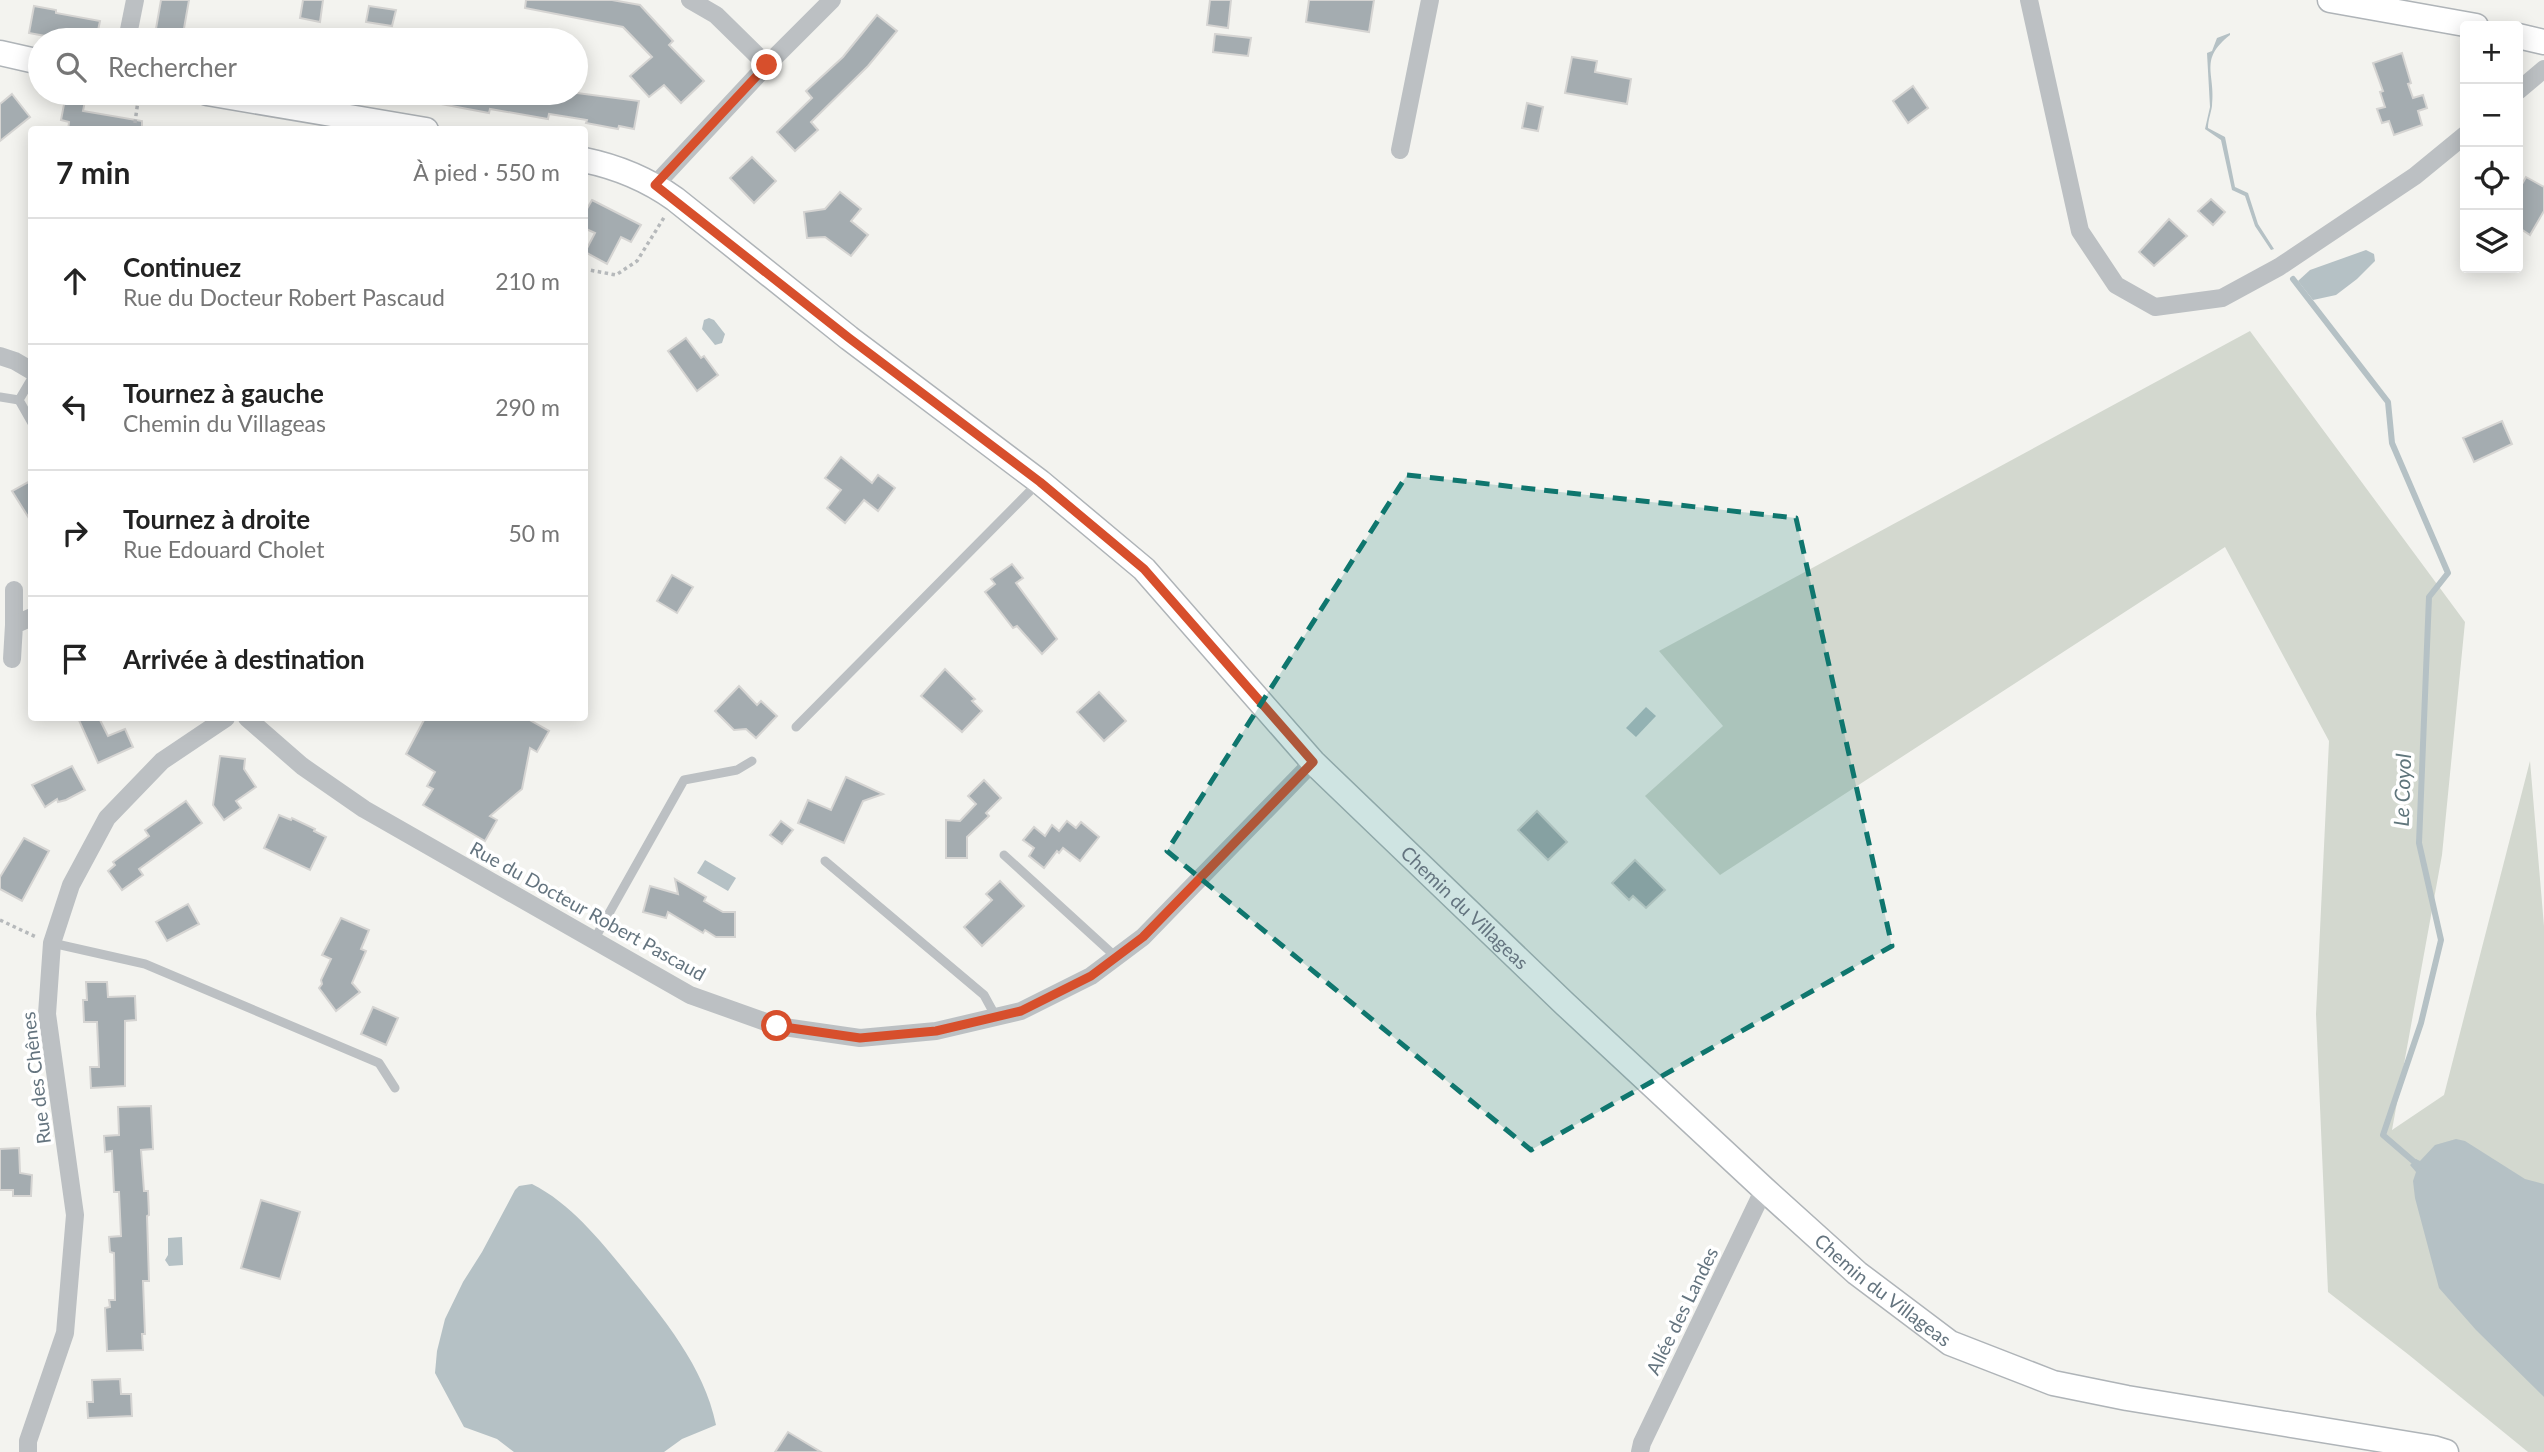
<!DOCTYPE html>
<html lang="fr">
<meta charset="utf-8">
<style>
body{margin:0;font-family:Lato,sans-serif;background:#f2f2f2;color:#222}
.controls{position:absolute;right:21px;top:21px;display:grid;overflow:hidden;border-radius:7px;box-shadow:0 4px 18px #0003}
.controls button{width:63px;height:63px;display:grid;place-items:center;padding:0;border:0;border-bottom:2px solid #e0e0e0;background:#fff;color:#222;font:35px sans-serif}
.stop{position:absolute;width:21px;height:21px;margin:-16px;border:5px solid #d74f2c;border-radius:50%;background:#fff}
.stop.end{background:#d74f2c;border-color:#fff;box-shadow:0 2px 7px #0008}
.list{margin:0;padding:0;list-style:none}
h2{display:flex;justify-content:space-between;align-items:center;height:91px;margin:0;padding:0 28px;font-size:30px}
h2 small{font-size:23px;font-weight:400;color:#767676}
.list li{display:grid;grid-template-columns:46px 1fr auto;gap:21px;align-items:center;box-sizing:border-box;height:126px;padding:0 28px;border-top:2px solid #e0e0e0}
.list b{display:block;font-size:26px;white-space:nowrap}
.list p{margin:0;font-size:23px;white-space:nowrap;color:#767676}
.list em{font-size:23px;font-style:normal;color:#767676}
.icon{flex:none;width:38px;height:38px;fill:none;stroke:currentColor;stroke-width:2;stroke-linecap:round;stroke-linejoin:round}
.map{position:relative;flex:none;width:2544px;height:1452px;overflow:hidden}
.search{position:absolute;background:#fff;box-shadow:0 4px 18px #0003;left:28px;top:28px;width:560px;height:77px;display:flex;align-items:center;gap:18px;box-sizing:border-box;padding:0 24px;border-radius:38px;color:#767676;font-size:26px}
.panel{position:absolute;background:#fff;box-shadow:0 4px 18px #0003;left:28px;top:126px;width:560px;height:595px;border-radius:7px}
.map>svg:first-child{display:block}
</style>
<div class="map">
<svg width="2544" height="1452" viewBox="0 0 2544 1452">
<rect width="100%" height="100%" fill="#f3f3ef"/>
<polygon fill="#d3d8cf" points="2250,331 2465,622 2442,855 2392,1130 2444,1095 2530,761 2544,926 2544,1452 2528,1452 2409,1355 2328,1292 2316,1014 2329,741 2225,547 1720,875 1645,796 1723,726 1659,651"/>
<g fill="#b5c1c5">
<path d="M2230,33V35C2198,60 2216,73 2212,106C2211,113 2208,120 2208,128L2225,137L2235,187L2248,193L2258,224L2274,249L2271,250L2255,226L2245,196L2232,190L2221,140L2205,129L2210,107L2207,53L2212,51L2217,38Z"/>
<polygon points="2366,250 2374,254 2375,261 2357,279 2336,295 2313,300 2298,281 2310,270"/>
<polygon points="709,318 714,320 725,334 722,343 715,345 702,329 704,320"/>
<polygon points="1646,707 1656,716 1636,737 1626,728"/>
<polygon points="705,860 736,878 728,891 697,873"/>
<polygon points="2456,1139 2465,1141 2525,1179 2544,1184 2544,1397 2476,1330 2439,1288 2415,1198 2413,1181 2416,1172 2410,1165 2416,1159 2420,1161 2435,1145"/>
<path d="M532,1184C570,1203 599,1239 626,1272C663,1318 704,1366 716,1425L682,1439L664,1452H514L497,1439L464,1427L435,1373L437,1351L445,1319L463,1282L482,1252L515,1190L519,1186Z"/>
<polygon points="182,1237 183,1265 169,1266 165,1260 168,1255 168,1238"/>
</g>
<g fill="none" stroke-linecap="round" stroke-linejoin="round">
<polyline stroke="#b5c1c5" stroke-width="6" points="2293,279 2388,402 2392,443 2448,573 2429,597 2419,843 2441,940 2421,1023 2383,1135 2419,1166"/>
</g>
<g fill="#a4acb0" stroke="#d5d4d2" stroke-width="2">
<polygon points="161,0 189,0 182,40 154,40"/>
<polygon points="303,0 323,0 320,22 300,18"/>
<polygon points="526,0 612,0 640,5 673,41 669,45 704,81 681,103 664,85 649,97 630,76 652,57 623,27 525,8"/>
<polygon points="1210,0 1231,0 1228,28 1207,25"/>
<polygon points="1309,0 1374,0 1369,32 1306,22"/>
<polygon points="34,6 56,10 56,13 100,21 96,40 52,33 51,37 29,33"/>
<polygon points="369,6 396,10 392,26 366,22"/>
<polygon points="877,15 897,31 868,66 811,122 818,130 795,151 777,132 812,98 806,91 843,57"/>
<polygon points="1215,34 1251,38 1248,56 1213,52"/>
<polygon points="2402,53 2411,83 2408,84 2413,98 2423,95 2427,108 2418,111 2422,125 2394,135 2389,121 2382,123 2377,109 2385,107 2380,92 2383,91 2373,63"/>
<polygon points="1572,57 1597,61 1595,72 1631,79 1627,104 1565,93"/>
<polygon points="1913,86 1928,108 1908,123 1893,101"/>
<polygon points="426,93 577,93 639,101 634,129 619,126 618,129 586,123 587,120 549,114 548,119 490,109 489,113 425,101"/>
<polygon points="12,94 30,117 0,141 0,104"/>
<polygon points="65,99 85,101 83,111 142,121 142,130 68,130 69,122 61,120"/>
<polygon points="1527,103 1543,107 1538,131 1522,128"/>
<polygon points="752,157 776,181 754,203 730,178"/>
<polygon points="2526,177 2544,187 2544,211 2530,235 2518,227 2518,191"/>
<polygon points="840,192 861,209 851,221 868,235 851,256 825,237 807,238 804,212 825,209"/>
<polygon points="2211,199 2225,212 2213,225 2198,211"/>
<polygon points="592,200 641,225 631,242 621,237 607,264 585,252 595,233 584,228 584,214"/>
<polygon points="2169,219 2187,236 2154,266 2139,252"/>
<polygon points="686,338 701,358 704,356 718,375 697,391 668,351"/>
<polygon points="2502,421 2512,444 2474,462 2463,438"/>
<polygon points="841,457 872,483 878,475 895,488 878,511 864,500 845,523 827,508 841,490 825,478"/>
<polygon points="32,480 32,523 12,491"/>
<polygon points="1012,564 1023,578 1016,583 1057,639 1042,654 1017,626 1013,628 985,592 995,584 991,579"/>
<polygon points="672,575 693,587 677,613 657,601"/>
<polygon points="945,669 975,699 972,701 982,711 962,732 921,696"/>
<polygon points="739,686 757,705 761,701 777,716 756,738 746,729 734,730 715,711"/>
<polygon points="1099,692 1126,721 1104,741 1077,712"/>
<polygon points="78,718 99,718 108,736 125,729 133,747 98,763"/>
<polygon points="425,718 526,718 549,731 537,752 530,748 522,789 490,816 497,820 485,841 423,805 433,789 427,786 435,772 406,754"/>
<polygon points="220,756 245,759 244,769 256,787 236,801 241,808 224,820 213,805"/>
<polygon points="72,766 85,790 66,800 58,802 57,799 45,807 32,785"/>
<polygon points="846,777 883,794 863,801 844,843 798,823 808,800 831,810"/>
<polygon points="984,780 1001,798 986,813 989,816 967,837 967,858 946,858 946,820 960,821 976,804 968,796"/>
<polygon points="186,801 202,823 139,869 143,875 122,890 108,871 115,865 113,862 149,836 145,830"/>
<polygon points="1537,811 1567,842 1548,860 1518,830"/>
<polygon points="279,815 291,820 292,818 315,829 314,831 326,837 310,870 264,848"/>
<polygon points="781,821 793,830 782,844 770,835"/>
<polygon points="1067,821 1076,828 1081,822 1099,837 1080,861 1063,848 1059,853 1057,851 1044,868 1029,856 1034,848 1023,840 1034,827 1045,836 1052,825 1059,831"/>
<polygon points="24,838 49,851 22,901 0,889 0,877"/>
<polygon points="1635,860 1665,890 1646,908 1633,896 1629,900 1612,883"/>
<polygon points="675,879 706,897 704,901 723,912 735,912 735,937 716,937 705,930 703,933 668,912 666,918 643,912 650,886 678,894"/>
<polygon points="1000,881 1024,906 982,946 964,927 992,900 986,894"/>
<polygon points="188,904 199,924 167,941 156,922"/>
<polygon points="341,918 369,930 361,949 366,951 352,983 360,992 336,1011 319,988 322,984 321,980 331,959 322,955"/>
<polygon points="86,982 107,982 108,997 135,996 136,1020 125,1021 125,1086 91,1088 90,1067 99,1067 97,1022 84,1022 83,1000 87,1000"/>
<polygon points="373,1007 398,1018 386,1045 361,1034"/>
<polygon points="151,1106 153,1149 141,1150 144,1191 148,1191 149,1215 147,1216 149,1281 143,1281 145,1334 142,1334 143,1350 107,1351 105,1308 110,1307 109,1300 115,1300 114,1253 110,1252 109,1237 121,1236 119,1192 114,1192 112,1151 105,1152 104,1136 119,1135 118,1107"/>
<polygon points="19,1148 20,1173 32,1175 31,1196 13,1196 13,1190 0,1190 0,1149"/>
<polygon points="261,1200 300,1212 280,1279 241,1268"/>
<polygon points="120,1379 121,1394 131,1394 132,1416 88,1418 87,1402 93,1402 92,1380"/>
<polygon points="788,1432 821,1452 775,1452"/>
</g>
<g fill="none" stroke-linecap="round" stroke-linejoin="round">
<defs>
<g id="secondary">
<polyline points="2330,0 2476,26"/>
<polyline points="2518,36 2544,42"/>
<polyline points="0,53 40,62"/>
<polyline points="207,93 426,130"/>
<path id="s1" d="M584,160C618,167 647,179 675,199L849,338L1040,482L1144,569L1313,762L1565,1004L1764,1189L1857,1273L1950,1343L2053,1383L2127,1398L2433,1448L2446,1452"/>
</g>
</defs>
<use href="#secondary" stroke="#afb4b8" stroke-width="27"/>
<g stroke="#b6b9bb" stroke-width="3.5" stroke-dasharray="3.5 3.5" stroke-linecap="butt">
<polyline points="134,130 139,93"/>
<polyline points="584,269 616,275 637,261 665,216"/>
<polyline points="0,920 36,937"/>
</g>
<g stroke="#bcc0c3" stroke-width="9">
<polyline points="32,378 19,400 32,423"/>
<polyline points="0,397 19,400"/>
<polyline points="796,727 1038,483"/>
<polyline points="1004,855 1116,957"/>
<polyline points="825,861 984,995 996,1017"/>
<polyline points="594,940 684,780 737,770 752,761"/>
<polyline points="52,943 145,964 379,1063 395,1088"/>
</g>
<g stroke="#bcc0c3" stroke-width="18">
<polyline points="690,0 716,15 767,65"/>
<polyline points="2029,0 2080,231 2116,285 2155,307 2222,298 2279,267 2415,176 2465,135"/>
<polyline points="127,40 135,0"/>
<polyline points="2518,91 2544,69"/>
<polyline points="1400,150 1430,0"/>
<polyline points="655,185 767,65 832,0"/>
<polyline points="0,356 15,361 32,371"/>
<polyline points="14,625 14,590"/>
<polyline points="12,659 14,625 32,617"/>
<polyline points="247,718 302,766 364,809 690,995 777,1026 860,1038 936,1031 1021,1011 1091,976 1143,937 1313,762"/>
<polyline points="28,1452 28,1441 65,1333 75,1215 47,1014 52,943 71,885 107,818 162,761 226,718"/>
<polyline points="1640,1452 1642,1443 1764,1189"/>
</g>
<use href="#secondary" stroke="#fff" stroke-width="24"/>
</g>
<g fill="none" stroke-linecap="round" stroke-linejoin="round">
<polyline stroke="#d74f2c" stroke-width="9" points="767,65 655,185 849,338 1040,482 1144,569 1313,762 1143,937 1091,976 1021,1011 936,1031 860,1038 777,1026"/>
</g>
<path fill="#0f766e" fill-opacity="0.2" stroke="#0f766e" stroke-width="5" stroke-dasharray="14 9" stroke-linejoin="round" d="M1407,475L1796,518L1892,946L1531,1150L1167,851Z"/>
<g text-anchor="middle" stroke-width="7" stroke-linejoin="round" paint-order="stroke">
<g font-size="19" fill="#64747f" stroke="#fff">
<text dy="7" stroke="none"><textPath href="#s1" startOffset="1164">Chemin du Villageas</textPath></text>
<text transform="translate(588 911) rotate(29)" y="7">Rue du Docteur Robert Pascaud</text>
<text transform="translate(36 1078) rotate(-97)" y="7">Rue des Chênes</text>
<text dy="7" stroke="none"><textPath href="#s1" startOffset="1731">Chemin du Villageas</textPath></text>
<text transform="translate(1682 1311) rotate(-64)" y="7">Allée des Landes</text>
</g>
<g font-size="21" font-style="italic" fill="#60767c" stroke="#fff">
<text transform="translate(2403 790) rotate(-88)" y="7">Le Coyol</text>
</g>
</g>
</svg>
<div class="controls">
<button>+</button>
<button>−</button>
<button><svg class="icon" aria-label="locate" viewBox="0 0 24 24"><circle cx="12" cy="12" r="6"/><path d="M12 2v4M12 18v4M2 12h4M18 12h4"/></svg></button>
<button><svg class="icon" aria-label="layers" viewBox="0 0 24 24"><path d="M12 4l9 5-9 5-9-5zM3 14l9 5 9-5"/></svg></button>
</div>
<div class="stop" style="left:777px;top:1026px"></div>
<div class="stop end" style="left:767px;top:65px"></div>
<div class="search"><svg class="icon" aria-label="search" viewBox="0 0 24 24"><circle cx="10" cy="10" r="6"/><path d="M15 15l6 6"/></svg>Rechercher</div>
<section class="panel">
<h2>7 min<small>À pied · 550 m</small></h2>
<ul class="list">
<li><svg class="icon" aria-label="ahead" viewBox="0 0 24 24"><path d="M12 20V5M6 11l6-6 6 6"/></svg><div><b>Continuez</b><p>Rue du Docteur Robert Pascaud</p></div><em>210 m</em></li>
<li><svg class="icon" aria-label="left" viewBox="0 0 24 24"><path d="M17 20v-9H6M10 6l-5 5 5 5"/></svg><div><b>Tournez à gauche</b><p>Chemin du Villageas</p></div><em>290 m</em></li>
<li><svg class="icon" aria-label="right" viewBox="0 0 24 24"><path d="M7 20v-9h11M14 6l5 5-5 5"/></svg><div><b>Tournez à droite</b><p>Rue Edouard Cholet</p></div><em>50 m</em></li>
<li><svg class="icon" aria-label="arrive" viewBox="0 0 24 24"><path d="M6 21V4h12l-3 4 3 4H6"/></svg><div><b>Arrivée à destination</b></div></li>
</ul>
</section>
</div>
